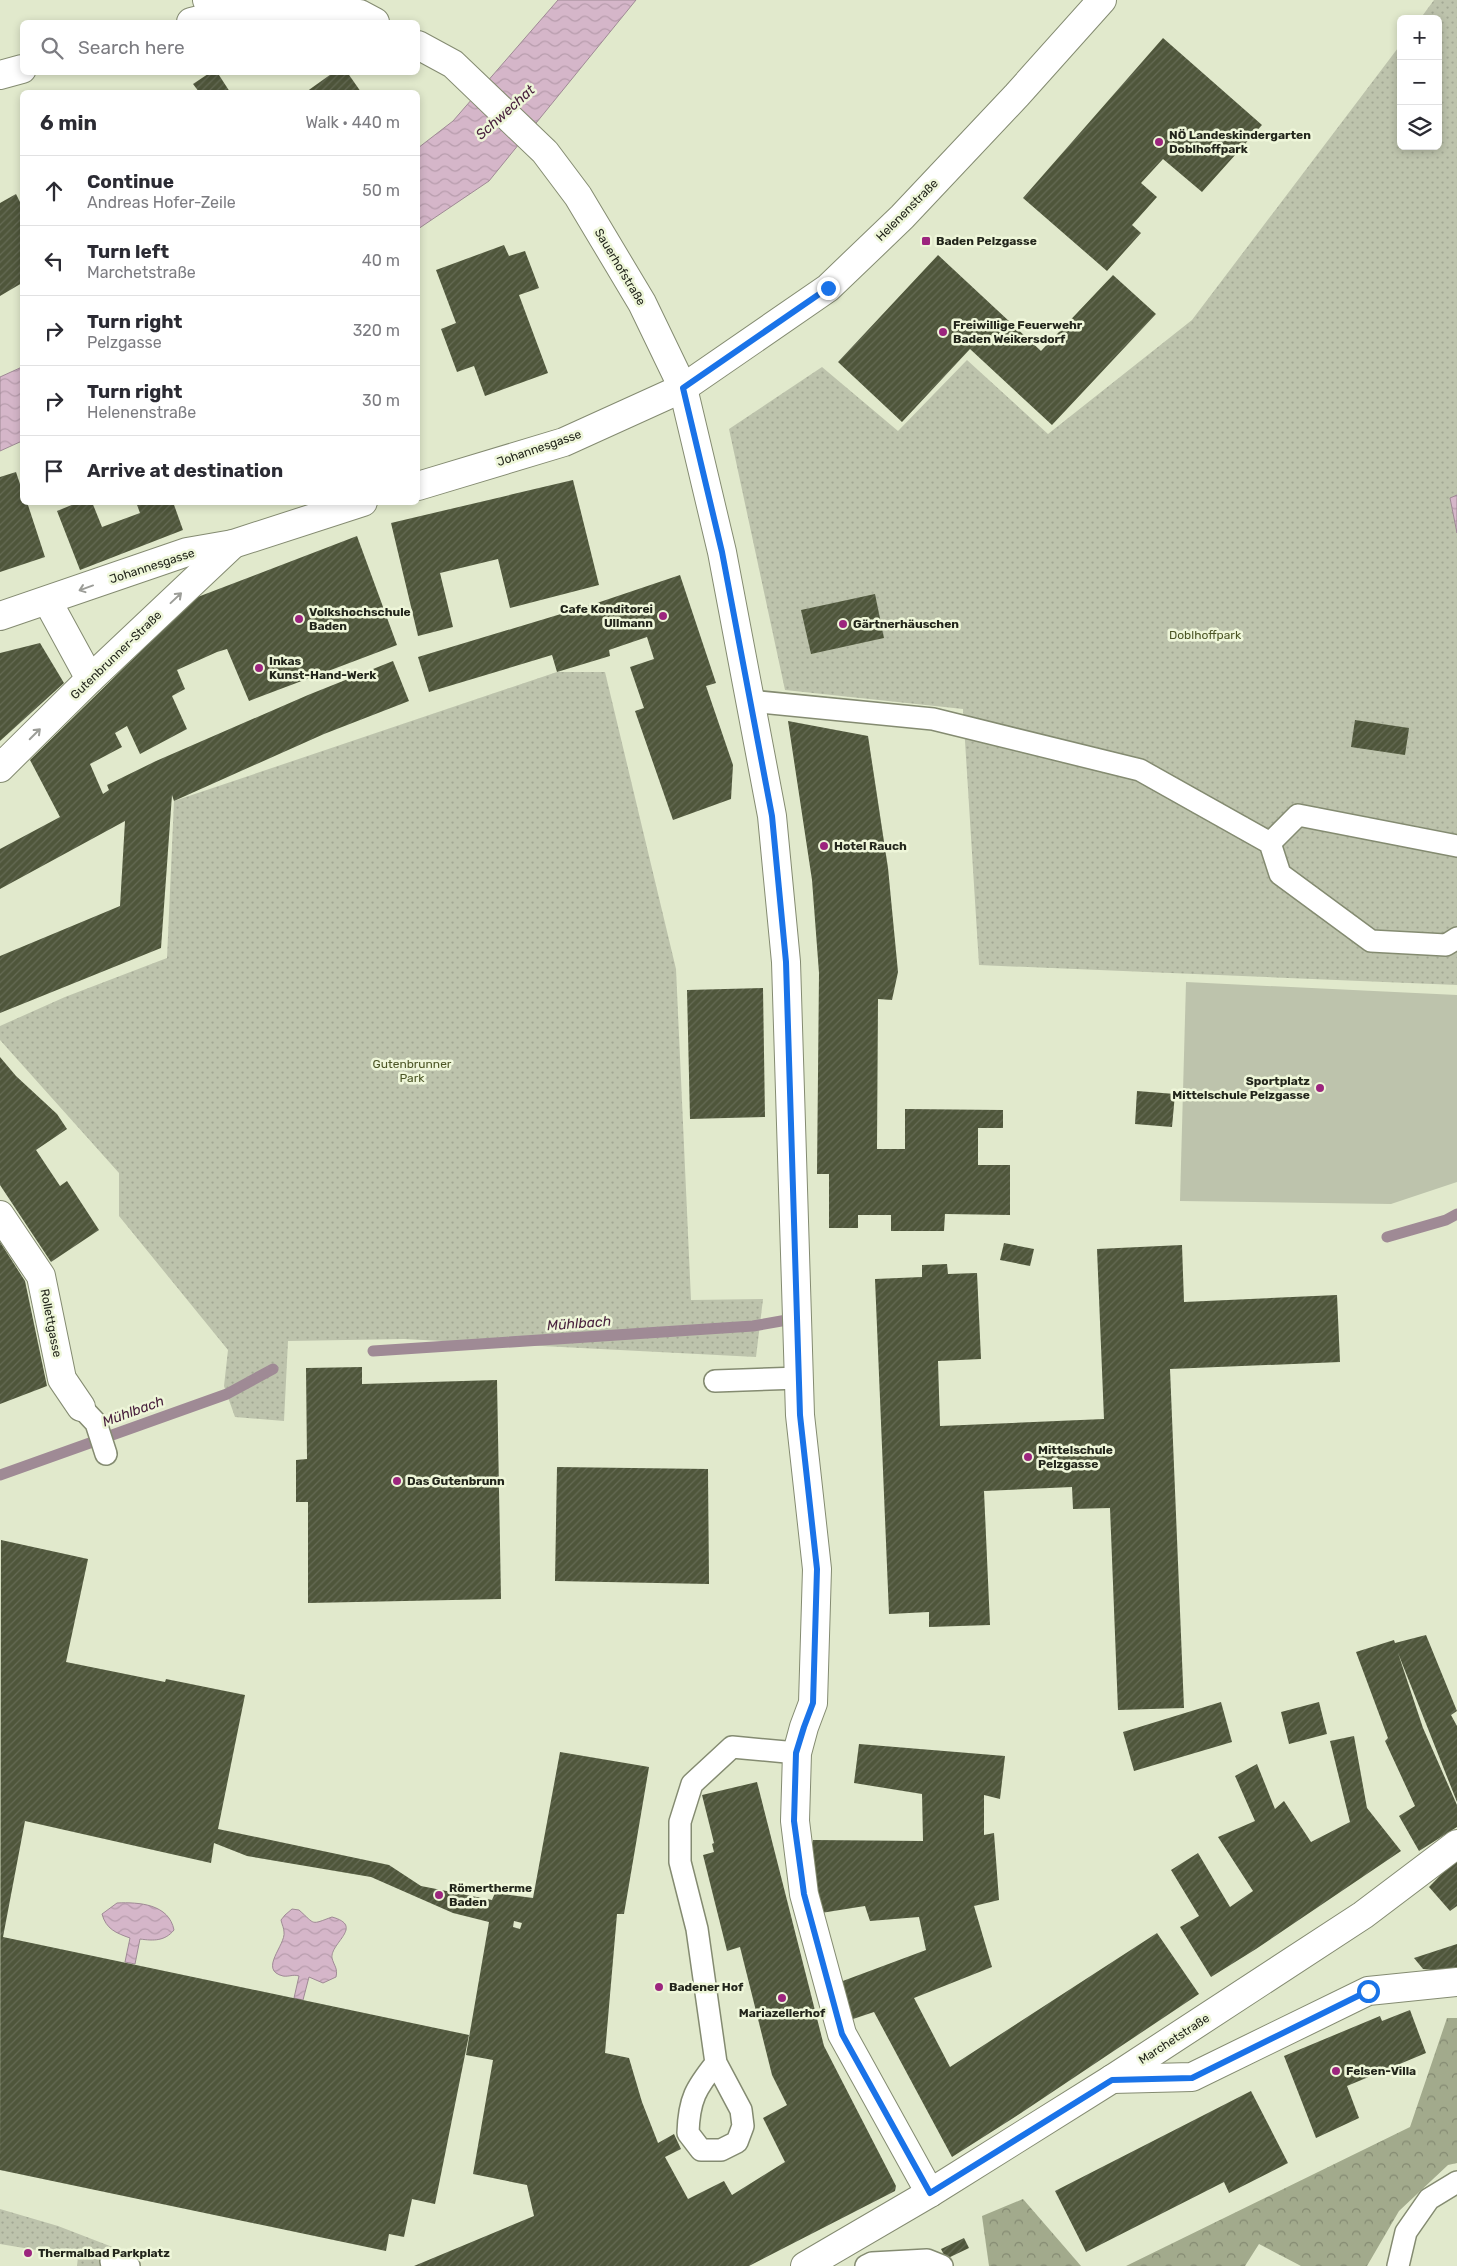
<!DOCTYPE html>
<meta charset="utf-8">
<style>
body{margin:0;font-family:Rubik,sans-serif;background:#f2f2f3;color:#2b2b33}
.controls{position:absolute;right:15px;top:15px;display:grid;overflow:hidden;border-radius:8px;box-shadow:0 2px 8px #0003}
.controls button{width:45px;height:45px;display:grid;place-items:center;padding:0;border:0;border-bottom:1px solid #e1e1e2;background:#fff;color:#2b2b33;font:25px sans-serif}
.stop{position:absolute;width:15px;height:15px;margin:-11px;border:4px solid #1a73e8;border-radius:50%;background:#fff}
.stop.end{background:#1a73e8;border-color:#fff;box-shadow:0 1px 5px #0008}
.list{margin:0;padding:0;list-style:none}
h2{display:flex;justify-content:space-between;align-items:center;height:65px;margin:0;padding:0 20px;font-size:21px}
h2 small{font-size:16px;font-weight:400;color:#7c7c81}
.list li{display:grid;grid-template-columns:32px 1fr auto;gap:15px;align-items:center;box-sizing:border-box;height:70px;padding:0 20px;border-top:1px solid #e1e1e2}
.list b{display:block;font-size:19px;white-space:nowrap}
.list p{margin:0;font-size:16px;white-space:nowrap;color:#7c7c81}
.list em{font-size:16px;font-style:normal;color:#7c7c81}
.icon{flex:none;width:28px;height:28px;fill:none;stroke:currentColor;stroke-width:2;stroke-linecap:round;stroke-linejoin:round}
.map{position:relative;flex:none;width:1457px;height:2266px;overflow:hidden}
.search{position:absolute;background:#fff;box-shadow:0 2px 8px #0003;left:20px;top:20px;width:400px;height:55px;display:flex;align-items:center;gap:12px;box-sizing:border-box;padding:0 18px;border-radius:8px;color:#7c7c81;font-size:19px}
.panel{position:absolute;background:#fff;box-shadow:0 2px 8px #0003;left:20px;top:90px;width:400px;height:415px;border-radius:8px}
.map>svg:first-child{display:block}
</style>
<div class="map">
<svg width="1457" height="2266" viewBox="0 0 1457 2266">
<defs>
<pattern id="grass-dots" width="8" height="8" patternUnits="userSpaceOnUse" patternTransform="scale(1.25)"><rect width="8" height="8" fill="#bdc3ac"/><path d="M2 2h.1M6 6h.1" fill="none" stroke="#a2a793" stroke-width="1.8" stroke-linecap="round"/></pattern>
<pattern id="forest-crowns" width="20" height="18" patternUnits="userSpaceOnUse" patternTransform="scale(1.25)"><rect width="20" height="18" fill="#a2aa8c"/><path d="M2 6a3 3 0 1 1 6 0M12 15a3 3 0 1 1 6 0" fill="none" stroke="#848a72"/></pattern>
<pattern id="water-waves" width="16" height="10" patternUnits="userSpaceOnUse" patternTransform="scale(1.25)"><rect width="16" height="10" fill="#d5b6c9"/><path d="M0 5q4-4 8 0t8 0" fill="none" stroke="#b79cac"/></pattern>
<pattern id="building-hatch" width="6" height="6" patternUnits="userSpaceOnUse" patternTransform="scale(1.25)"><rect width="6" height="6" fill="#4f563b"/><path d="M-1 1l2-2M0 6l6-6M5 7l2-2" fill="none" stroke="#656b55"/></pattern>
</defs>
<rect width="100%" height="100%" fill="#e1e9cc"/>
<g fill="url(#grass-dots)">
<polygon points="1434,0 1457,0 1457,985 979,965 963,709 785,690 729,429 822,367 898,431 967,360 1048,434 1192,320 1401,44 1401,146 1438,146 1438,19 1420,19"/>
<polygon points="557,672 605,672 676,969 691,1300 763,1299 756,1357 404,1339 288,1341 284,1421 235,1417 224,1386 228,1350 119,1216 119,1173 0,1040 0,1026 65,997 167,958 174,801"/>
<polygon points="0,2209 58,2226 115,2248 110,2266 77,2266 78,2257 0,2244"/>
</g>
<g fill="url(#forest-crowns)">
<polygon points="1447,2018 1457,2018 1457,2163 1448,2165 1399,2211 1367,2266 1301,2266 1259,2244 1245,2266 1126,2266 1410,2127"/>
<polygon points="1023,2199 1081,2266 989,2266 982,2216"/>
</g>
<polygon fill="#bdc3ac" points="1186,982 1457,995 1457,1182 1391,1204 1180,1201"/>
<g fill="url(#water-waves)" stroke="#9f8a95">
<polygon points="558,0 636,0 489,181 418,229 418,148 453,121"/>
<polygon points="22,367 22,441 0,451 0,377"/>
<polygon points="1457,495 1457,533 1450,498"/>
<path d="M117,1903C139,1902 169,1904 174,1930C165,1941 154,1941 140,1939L135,1964L125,1962L130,1938C116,1933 106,1929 102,1914Z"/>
<path d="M292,1909L299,1910C316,1925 310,1925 332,1917C365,1926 330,1943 332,1958C334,1966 338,1968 336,1977L323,1983L309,1977L303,2000L294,1998L299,1976C293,1974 289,1977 283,1976C258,1970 286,1945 284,1932C284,1928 282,1925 281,1920L285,1915Z"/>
</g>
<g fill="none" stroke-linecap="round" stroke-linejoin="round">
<g stroke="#9f8a95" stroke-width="11">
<polyline points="1387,1237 1446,1220 1457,1214"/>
<polyline points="373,1351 753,1326 787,1320"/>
<polyline points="0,1475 227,1394 273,1369"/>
</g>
</g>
<g fill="url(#building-hatch)" fill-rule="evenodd">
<polygon points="1163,38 1262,125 1202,192 1163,159 1141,183 1157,197 1132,225 1141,233 1107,271 1023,198"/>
<polygon points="211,72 217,72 230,92 199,92 193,84"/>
<polygon points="334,72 347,72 361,92 306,92"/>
<polygon points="16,194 22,206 22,283 0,296 0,203"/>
<polygon points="504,245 509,256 525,251 539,288 519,295 548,373 485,396 474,366 457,372 441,329 456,323 436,270"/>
<polygon points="938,255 1041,351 1113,275 1156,314 1052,425 970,349 902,422 838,362"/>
<polygon points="16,472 22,490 22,502 27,502 45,557 0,572 0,477"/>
<polygon points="573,480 599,585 510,608 498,559 440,573 453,627 418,636 391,523"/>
<polygon points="79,502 92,502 102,527 140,513 136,502 173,502 183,530 80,570 57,511"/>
<polygon points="357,536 397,645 249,701 227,649 217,652 177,670 185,689 172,696 187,729 140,754 127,726 115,733 122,747 90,764 103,794 109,790 107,785 156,761 308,695 393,661 409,701 324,734 174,801 172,795 161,948 0,1013 0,956 120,906 125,821 0,889 0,849 60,817 30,760 195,598"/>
<polygon points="680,575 716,683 706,686 733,765 731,799 673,820 635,711 644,708 630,667 654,659 647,637 609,650 610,656 557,672 552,655 429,692 418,657 594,604"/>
<polygon points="875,594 884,638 811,654 801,610"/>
<polygon points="40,643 64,683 0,741 0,653"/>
<polygon points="1355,720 1409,728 1405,755 1351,747"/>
<polygon points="788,721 868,736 888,868 898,972 892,1000 878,999 877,1149 905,1149 905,1109 1003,1110 1003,1128 978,1128 978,1165 1010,1165 1010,1215 945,1214 944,1231 891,1231 891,1215 858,1215 858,1228 829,1228 829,1174 817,1174 819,973 812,880"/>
<polygon points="763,988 765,1117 690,1119 687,990"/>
<polygon points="0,1057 16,1076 57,1114 67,1129 36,1150 60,1186 67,1181 99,1230 51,1262 0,1185"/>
<polygon points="1137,1091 1175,1094 1172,1127 1135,1124"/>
<polygon points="0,1242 25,1281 47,1386 0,1404"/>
<polygon points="1004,1243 1034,1249 1030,1266 1000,1260"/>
<polygon points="1182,1245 1184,1302 1337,1295 1340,1362 1170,1369 1184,1708 1118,1710 1110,1508 1073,1509 1072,1487 984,1491 990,1625 929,1627 929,1612 889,1614 875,1279 922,1277 922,1265 947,1264 948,1274 977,1273 981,1359 938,1361 940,1426 1104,1419 1097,1249"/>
<polygon points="362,1367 362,1384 497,1380 501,1599 308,1603 308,1502 296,1502 296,1460 307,1459 306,1368"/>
<polygon points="557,1467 708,1469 709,1584 555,1581"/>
<path d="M1,1540L88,1559L66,1662L165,1682L166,1679L245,1695L218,1829L389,1865L421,1886L492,1900L495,1893L533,1898L560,1752L649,1767L624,1914H617L605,2053L629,2058L642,2102L658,2143L674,2134L681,2149L665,2157L688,2199L724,2181L732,2195L785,2162L763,2118L787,2105L772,2075L740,1947L727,1951L703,1855L714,1852L712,1844L714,1843L702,1795L757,1782L824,2046L896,2186L895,2191L749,2266H414L534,2216L527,2185L473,2174L493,2060L466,2055L489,1922L453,1913L371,1877L247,1856L214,1843L211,1863L25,1821L3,1937L469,2035L435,2204L412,2199L404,2237L389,2234L386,2251L0,2170ZM514,1921L522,1923L520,1929L513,1927Z"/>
<polygon points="1426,1635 1457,1711 1451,1715 1457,1726 1457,1802 1398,1653 1423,1728 1457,1805 1457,1827 1419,1851 1399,1816 1415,1806 1385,1741 1388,1738 1356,1652 1394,1640 1395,1643"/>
<polygon points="1221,1702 1232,1742 1134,1771 1123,1732"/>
<polygon points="1319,1702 1327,1734 1289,1744 1281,1712"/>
<polygon points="1354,1736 1367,1808 1401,1851 1256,1949 1211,1977 1180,1927 1199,1916 1171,1870 1198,1853 1230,1907 1253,1891 1218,1837 1255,1821 1235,1776 1257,1764 1275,1809 1284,1801 1311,1842 1350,1822 1330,1741"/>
<polygon points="859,1744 1005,1756 1000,1799 984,1795 984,1835 994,1833 999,1900 974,1906 992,1967 914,1998 950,2067 1157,1933 1199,1994 1021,2113 952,2157 874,2012 847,2021 832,1985 926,1950 919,1917 870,1921 865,1906 821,1913 808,1871 813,1840 923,1841 922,1794 854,1783"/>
<polygon points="1457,1858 1457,1906 1450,1911 1429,1887"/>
<polygon points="1457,1944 1457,1971 1452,1972 1423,1969 1414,1958"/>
<polygon points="1410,2010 1426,2053 1347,2086 1359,2118 1316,2138 1284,2056 1380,2016 1382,2021"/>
<polygon points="1251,2091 1288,2163 1229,2193 1224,2182 1086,2252 1055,2191"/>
<polygon points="964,2238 969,2248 946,2259 941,2249"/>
</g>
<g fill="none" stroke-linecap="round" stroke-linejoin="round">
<defs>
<g id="service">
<polyline points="750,701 933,719 1140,770 1270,843 1280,874 1371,941 1446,945 1457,938"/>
<polyline points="1270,843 1298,815 1457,846"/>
<polyline points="715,1381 800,1378"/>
<polyline points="81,1407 96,1423 106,1454"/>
<path d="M716,2063C696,2088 689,2099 688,2133L701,2150H721L737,2142L743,2126L741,2110L716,2063L697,1929L680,1862V1822L692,1784L732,1747L797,1753"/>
<polyline points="112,2266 111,2261 129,2266"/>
<polyline points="866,2266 872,2263 927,2260 942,2266"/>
<polyline points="1398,2266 1406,2232 1429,2199 1457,2182"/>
</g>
<g id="minor">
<polyline points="207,0 230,12 360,14 375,22"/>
<polyline points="191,22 230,12"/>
<polyline points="418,45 453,64 545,152 578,196 642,303 683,388 722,552 772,816 786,962 800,1415 817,1569 813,1703 804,1727 797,1753 795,1821 804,1894 842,2034 930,2193"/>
<polyline points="0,75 22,69"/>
<polyline points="48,602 90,679"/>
<polyline points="0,1215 41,1276 62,1379 81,1407"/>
<polyline points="1112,2079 1192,2077 1368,1991 1457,1982"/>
<polyline points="805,2266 930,2193 1112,2079 1363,1915 1457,1844"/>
</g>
<g id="tertiary">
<polyline points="418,486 564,442 683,388 828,288 902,217 1017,95 1102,0"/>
<polyline points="0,616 187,552 233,544 363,502"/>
<polyline points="0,768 90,679 233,544"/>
</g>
</defs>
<use href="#service" stroke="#848b71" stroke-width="24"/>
<use href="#minor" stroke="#848b71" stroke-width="30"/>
<use href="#tertiary" stroke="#848b71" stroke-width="30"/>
<use href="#service" stroke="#fff" stroke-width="21"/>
<use href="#minor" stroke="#fff" stroke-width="28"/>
<use href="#tertiary" stroke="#fff" stroke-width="28"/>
</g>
<defs><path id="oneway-shaft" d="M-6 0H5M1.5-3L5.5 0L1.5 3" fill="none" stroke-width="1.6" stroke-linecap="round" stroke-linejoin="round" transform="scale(1.25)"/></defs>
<g stroke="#9c9d98">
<use href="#oneway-shaft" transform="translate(86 588) rotate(160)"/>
<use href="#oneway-shaft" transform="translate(176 598) rotate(-43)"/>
<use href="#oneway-shaft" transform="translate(35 734) rotate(-45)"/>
</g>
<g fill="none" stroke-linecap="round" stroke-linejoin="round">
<polyline stroke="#1a73e8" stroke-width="6" points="828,288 683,388 722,552 772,816 786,962 800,1415 817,1569 813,1703 804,1727 796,1753 794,1821 804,1894 842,2034 930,2193 1112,2080 1192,2078 1368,1991"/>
</g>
<g fill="#9c257e" stroke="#eef6d9" stroke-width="2">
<circle cx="1159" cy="142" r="5"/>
<rect x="921" y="236" width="10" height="10" rx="2.5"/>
<circle cx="943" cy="332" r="5"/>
<circle cx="663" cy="616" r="5"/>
<circle cx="299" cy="619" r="5"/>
<circle cx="843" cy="624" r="5"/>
<circle cx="259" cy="668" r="5"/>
<circle cx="824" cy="846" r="5"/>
<circle cx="1320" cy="1088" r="5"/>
<circle cx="1028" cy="1457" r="5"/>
<circle cx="397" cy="1481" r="5"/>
<circle cx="439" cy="1895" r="5"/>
<circle cx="659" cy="1987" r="5"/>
<circle cx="782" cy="1998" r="5"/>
<circle cx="1336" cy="2071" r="5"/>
<circle cx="28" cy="2253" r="5"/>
</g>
<g text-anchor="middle" stroke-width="5" stroke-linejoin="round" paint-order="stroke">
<g font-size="12" font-weight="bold" fill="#22251b" stroke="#eef6d9" text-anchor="start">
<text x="1169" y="139">NÖ Landeskindergarten<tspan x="1169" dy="14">Doblhoffpark</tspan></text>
<text x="936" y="245">Baden Pelzgasse</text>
<text x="953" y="329">Freiwillige Feuerwehr<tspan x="953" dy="14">Baden Weikersdorf</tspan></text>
<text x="653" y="613" text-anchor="end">Cafe Konditorei<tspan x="653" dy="14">Ullmann</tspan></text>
<text x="309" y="616">Volkshochschule<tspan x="309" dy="14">Baden</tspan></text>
<text x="853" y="628">Gärtnerhäuschen</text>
<text x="269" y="665">Inkas<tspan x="269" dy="14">Kunst-Hand-Werk</tspan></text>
<text x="834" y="850">Hotel Rauch</text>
<text x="1310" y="1085" text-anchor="end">Sportplatz<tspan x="1310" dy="14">Mittelschule Pelzgasse</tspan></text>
<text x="1038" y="1454">Mittelschule<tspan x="1038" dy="14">Pelzgasse</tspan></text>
<text x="407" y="1485">Das Gutenbrunn</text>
<text x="449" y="1892">Römertherme<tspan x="449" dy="14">Baden</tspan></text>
<text x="669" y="1991">Badener Hof</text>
<text x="782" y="2017" text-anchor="middle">Mariazellerhof</text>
<text x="1346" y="2075">Felsen-Villa</text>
<text x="38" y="2257">Thermalbad Parkplatz</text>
</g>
<g font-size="12" fill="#22251b" stroke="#eef6d9">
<text transform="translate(907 210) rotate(-45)" y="4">Helenenstraße</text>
<text transform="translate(620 267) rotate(59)" y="4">Sauerhofstraße</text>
<text transform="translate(539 448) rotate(-19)" y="4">Johannesgasse</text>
<text transform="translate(152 566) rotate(-18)" y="4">Johannesgasse</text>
<text transform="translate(116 655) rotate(-44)" y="4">Gutenbrunner-Straße</text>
<text transform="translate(51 1323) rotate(79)" y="4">Rollettgasse</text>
<text transform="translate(1174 2039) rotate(-33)" y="4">Marchetstraße</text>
</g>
<g font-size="12" fill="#4c5625" stroke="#eef6d9">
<text x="1205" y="639">Doblhoffpark</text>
<text x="412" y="1068">Gutenbrunner<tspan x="412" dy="14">Park</tspan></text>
</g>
<g font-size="14" font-style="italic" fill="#49213d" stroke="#eef6d9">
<text transform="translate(505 112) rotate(-42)" y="5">Schwechat</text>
<text transform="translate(579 1323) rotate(-4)" y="5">Mühlbach</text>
<text transform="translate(133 1411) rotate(-20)" y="5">Mühlbach</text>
</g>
</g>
</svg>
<div class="controls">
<button>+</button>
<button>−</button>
<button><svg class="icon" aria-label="layers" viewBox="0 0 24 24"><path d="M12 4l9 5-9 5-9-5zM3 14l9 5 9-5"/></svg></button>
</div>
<div class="stop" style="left:1368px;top:1991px"></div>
<div class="stop end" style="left:828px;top:288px"></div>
<div class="search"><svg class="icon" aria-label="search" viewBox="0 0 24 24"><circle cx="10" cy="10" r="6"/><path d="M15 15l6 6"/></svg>Search here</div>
<section class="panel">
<h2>6 min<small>Walk · 440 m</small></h2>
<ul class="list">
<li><svg class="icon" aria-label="ahead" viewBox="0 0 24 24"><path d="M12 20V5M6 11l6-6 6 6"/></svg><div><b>Continue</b><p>Andreas Hofer-Zeile</p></div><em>50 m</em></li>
<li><svg class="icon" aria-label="left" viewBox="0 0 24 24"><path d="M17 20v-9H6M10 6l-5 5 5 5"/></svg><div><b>Turn left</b><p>Marchetstraße</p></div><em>40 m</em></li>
<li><svg class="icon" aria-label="right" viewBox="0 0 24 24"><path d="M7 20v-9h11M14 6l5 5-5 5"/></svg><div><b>Turn right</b><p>Pelzgasse</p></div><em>320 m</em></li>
<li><svg class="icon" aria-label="right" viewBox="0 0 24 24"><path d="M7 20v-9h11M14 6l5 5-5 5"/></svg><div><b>Turn right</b><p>Helenenstraße</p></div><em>30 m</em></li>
<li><svg class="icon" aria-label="arrive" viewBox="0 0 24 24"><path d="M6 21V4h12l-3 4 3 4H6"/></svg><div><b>Arrive at destination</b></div></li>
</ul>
</section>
</div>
